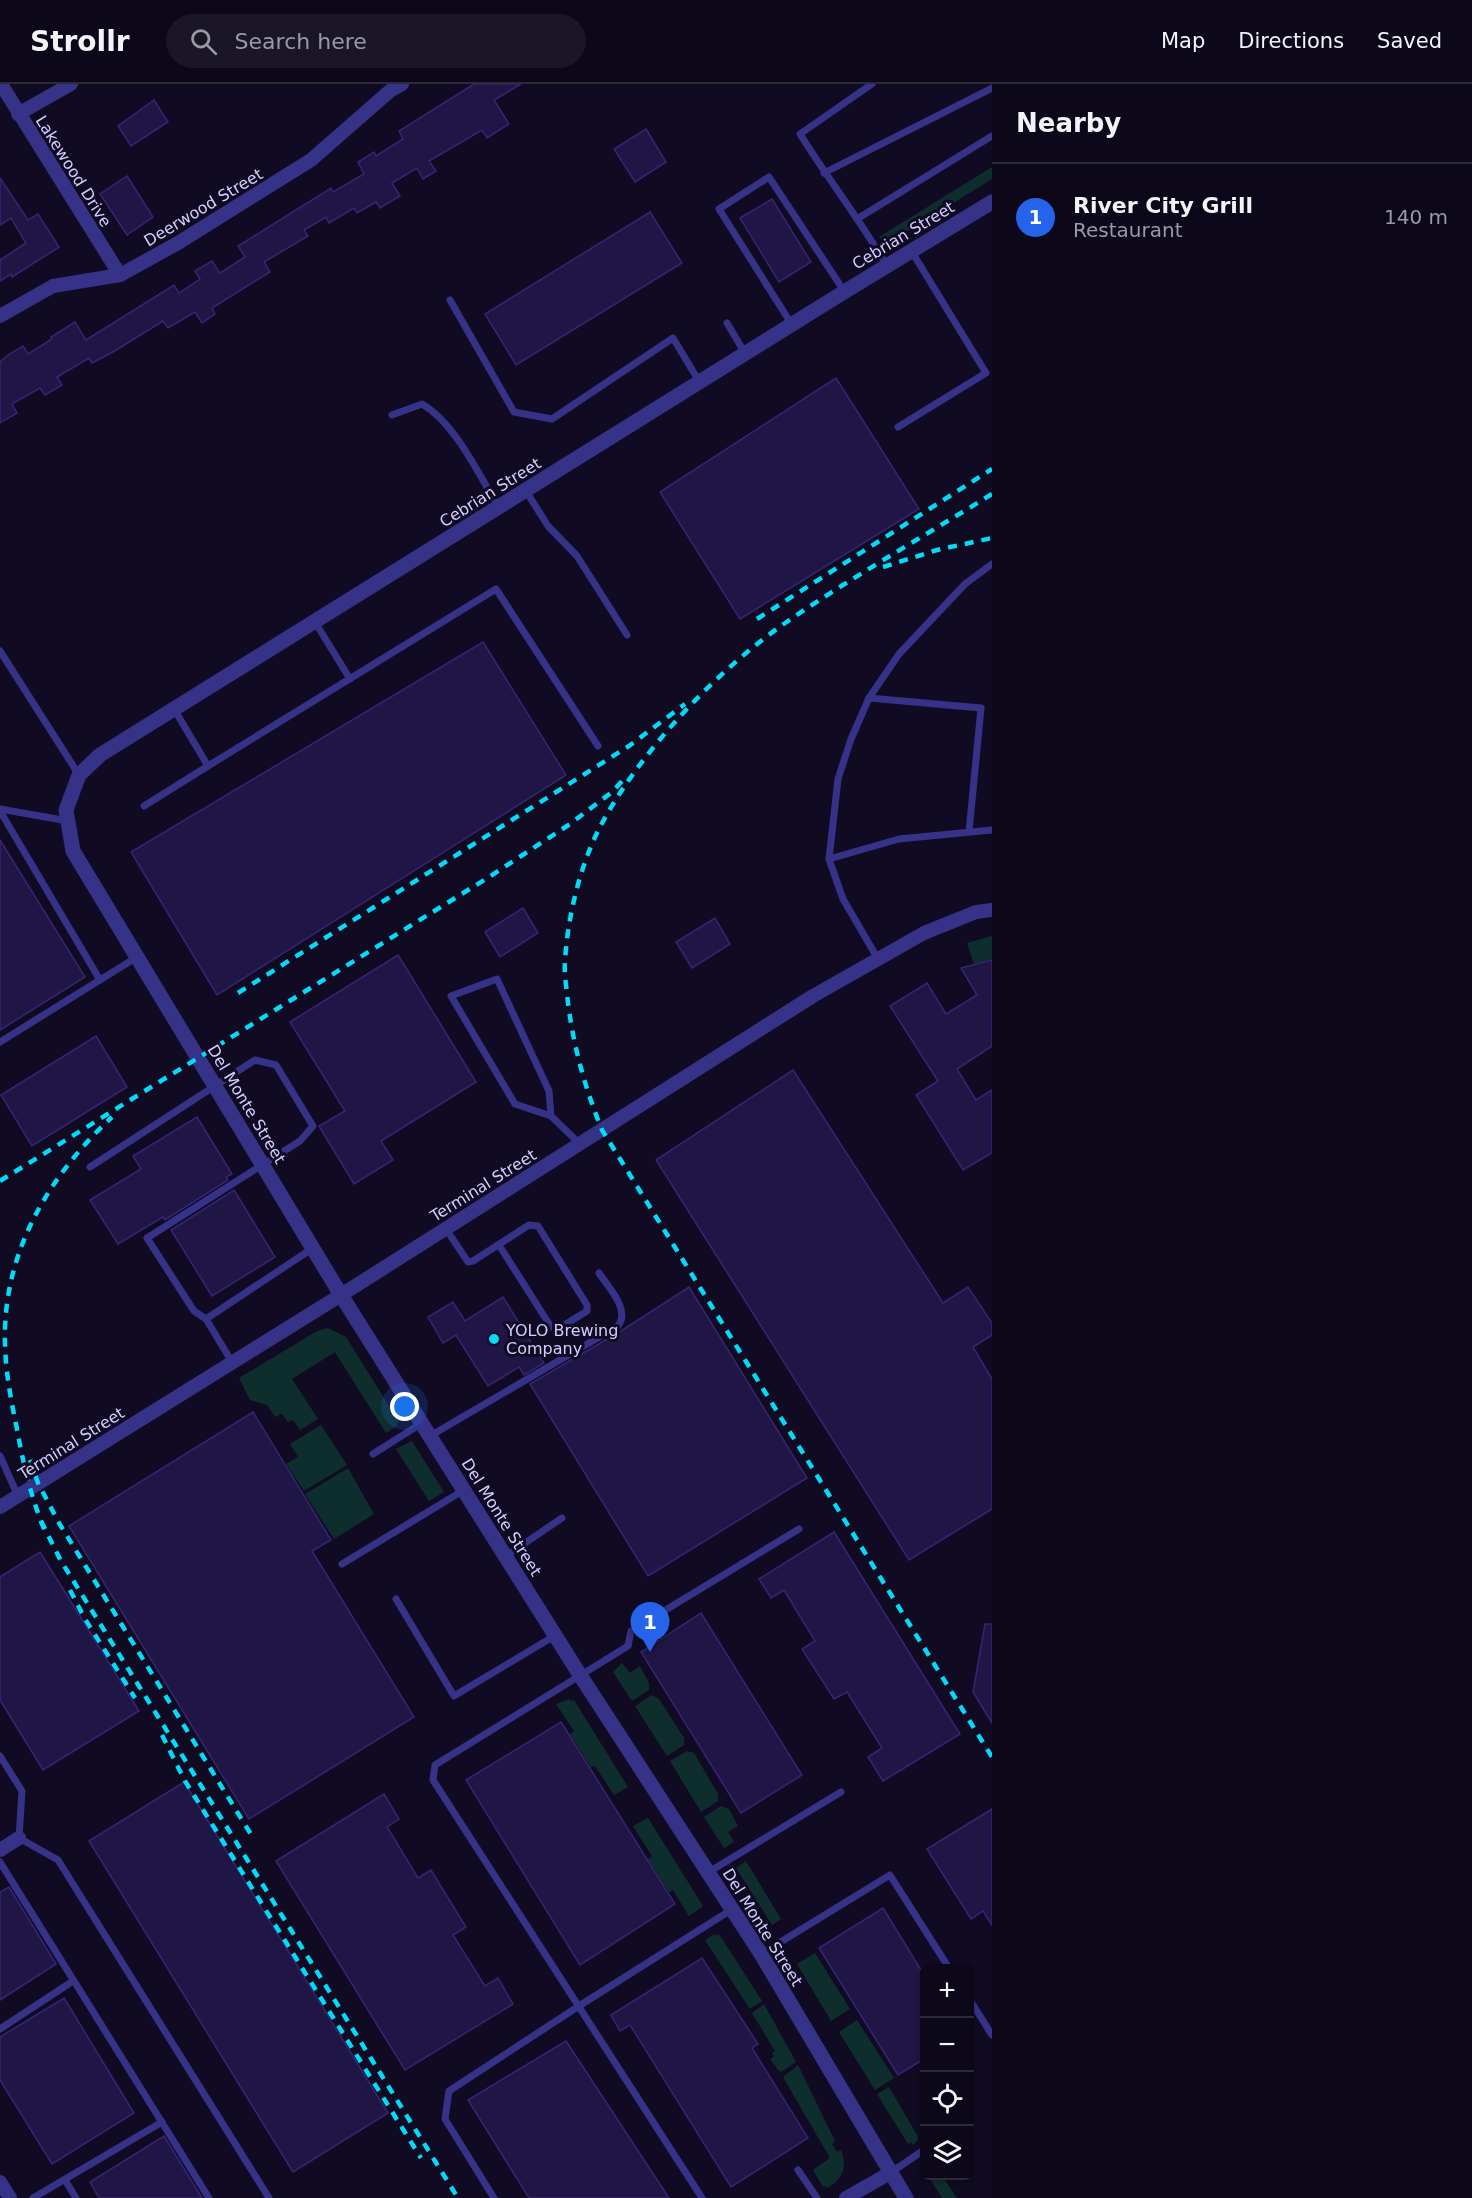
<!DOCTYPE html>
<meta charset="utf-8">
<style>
body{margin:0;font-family:"DejaVu Sans",sans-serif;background:#1a1627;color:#f1f3f6}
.controls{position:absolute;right:18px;bottom:18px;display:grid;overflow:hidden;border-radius:9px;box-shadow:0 2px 4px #0004}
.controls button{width:54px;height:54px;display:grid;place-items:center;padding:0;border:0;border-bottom:2px solid #2c2939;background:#0c081a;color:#f1f3f6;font:30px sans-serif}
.you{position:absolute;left:405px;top:1323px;width:21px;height:21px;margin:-15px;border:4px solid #fff;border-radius:50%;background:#1a73e8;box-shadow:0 0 0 9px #1a73e833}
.badge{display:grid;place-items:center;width:39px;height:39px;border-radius:50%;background:#2563eb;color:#fff;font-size:20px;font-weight:700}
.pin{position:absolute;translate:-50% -50px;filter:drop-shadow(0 2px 3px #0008)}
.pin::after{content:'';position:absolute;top:32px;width:21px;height:18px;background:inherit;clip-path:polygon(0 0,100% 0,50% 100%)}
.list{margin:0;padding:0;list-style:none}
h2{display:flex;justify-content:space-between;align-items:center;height:78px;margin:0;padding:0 24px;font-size:26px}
h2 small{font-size:20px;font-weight:400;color:#9a9aa2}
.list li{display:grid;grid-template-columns:39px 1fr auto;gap:18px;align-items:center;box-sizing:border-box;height:108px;padding:0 24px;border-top:2px solid #2c2939}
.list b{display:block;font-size:22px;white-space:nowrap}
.list p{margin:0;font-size:20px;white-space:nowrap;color:#9a9aa2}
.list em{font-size:20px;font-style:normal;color:#9a9aa2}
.icon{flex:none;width:33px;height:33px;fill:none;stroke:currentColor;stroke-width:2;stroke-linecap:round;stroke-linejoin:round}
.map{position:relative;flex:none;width:992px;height:2114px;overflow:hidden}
header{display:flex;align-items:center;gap:36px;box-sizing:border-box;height:84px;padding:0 30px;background:#0c081a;border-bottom:2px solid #2c2939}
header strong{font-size:28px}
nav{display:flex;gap:33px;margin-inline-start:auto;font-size:21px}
.search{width:420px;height:54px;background:#1a1627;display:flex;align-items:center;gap:15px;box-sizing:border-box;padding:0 21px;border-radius:33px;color:#9a9aa2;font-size:22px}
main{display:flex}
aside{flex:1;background:#0c081a}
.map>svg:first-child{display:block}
</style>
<header>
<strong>Strollr</strong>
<div class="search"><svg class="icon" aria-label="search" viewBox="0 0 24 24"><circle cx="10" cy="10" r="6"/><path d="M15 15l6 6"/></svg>Search here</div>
<nav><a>Map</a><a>Directions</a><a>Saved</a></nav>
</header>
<main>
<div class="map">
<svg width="992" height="2114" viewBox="0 0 992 2114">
<rect width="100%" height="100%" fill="#100b23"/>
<g fill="#0e2e2d">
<polygon points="992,83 992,95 887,160 884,157 882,157 879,153"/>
<polygon points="992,852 992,875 974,880 967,859"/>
<polygon points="328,1244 346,1253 399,1338 396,1340 397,1342 386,1349 335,1268 292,1295 318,1335 300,1346 293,1336 288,1338 282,1330 275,1333 267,1321 250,1316 239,1294 317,1247"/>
<polygon points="321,1341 347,1381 304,1407 286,1380 298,1373 290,1360"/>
<polygon points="412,1357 444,1408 429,1417 396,1365"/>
<polygon points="348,1384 374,1430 334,1455 305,1410"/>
<polygon points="622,1579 630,1589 640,1582 649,1599 649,1606 632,1617 613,1588"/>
<polygon points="652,1611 659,1615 684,1654 684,1661 667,1672 635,1622"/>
<polygon points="569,1615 571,1617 574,1616 628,1703 614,1711 595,1682 591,1683 570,1650 574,1647 556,1620"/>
<polygon points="687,1667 694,1669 718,1710 718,1717 701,1728 670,1677"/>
<polygon points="721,1722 729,1725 738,1742 728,1748 734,1758 724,1764 704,1733"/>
<polygon points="648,1734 703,1822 689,1832 673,1806 669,1808 648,1775 652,1772 633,1742"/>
<polygon points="746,1777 781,1835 772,1841 736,1784"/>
<polygon points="715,1850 716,1852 719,1850 762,1917 750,1925 705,1856"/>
<polygon points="815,1869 850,1925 831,1937 797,1880"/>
<polygon points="764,1920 796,1978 781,1988 779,1987 770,1975 774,1972 772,1969 775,1967 752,1929"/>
<polygon points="857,1936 894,1994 875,2006 839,1948"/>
<path d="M798,1981L835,2057L832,2060L837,2068L841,2066C848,2083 842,2096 827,2104L826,2102L823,2103L813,2086L830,2074L783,1993Z"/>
<polygon points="889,2003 918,2053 917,2057 913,2061 911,2058 908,2060 877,2010"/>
<polygon points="928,2092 942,2092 957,2114 942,2114"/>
</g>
<g fill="#201646" stroke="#362574" stroke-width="1.5">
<polygon points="474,0 521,0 494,16 509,40 487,54 482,46 429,77 436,87 423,95 417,84 392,99 400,112 380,124 376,118 357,129 354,124 329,139 326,133 304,146 308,152 264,178 270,188 212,224 215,230 202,239 195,228 168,244 163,237 113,268 92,279 89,274 57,293 62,301 45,311 40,304 12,320 17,329 0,339 0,278 8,271 23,262 28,270 52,255 51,253 75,238 86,256 174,201 179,209 200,195 195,187 212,177 220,189 245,173 238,162 331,104 333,108 364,90 358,78 374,68 376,72 403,55 399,47"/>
<polygon points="154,16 168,38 131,62 118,42"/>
<polygon points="646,45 666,78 635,98 614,65"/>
<polygon points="127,92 153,133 127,151 100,110"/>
<polygon points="0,94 28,136 38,130 59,163 12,193 11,190 0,197 0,176 26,159 11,134 0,141"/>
<polygon points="772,115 811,178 779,198 740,134"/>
<polygon points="650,128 682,179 516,281 485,230"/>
<polygon points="836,294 919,425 740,535 660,408"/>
<polygon points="483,558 566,691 217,911 131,768"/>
<polygon points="0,756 85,893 0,946"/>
<polygon points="523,824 538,849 500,873 485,848"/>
<polygon points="715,834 730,860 692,884 676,858"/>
<polygon points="398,871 476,998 381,1057 393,1076 354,1100 319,1042 345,1027 290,938"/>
<polygon points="992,876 992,962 957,985 976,1016 992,1006 992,1069 963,1086 916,1011 938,997 890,922 927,899 946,930 977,911 961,884"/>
<polygon points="96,952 127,1003 32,1062 1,1011"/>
<polygon points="793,986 943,1219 968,1203 992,1239 992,1251 973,1263 992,1295 992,1425 909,1476 656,1076"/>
<polygon points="197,1033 232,1090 226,1093 228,1096 165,1136 163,1133 118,1160 90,1116 141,1085 133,1072"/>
<polygon points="234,1106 275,1173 212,1212 171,1146"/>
<polygon points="689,1203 807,1394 648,1492 530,1300 621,1247"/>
<polygon points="503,1213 544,1279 524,1291 519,1283 488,1302 456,1251 443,1259 428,1233 453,1218 465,1237"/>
<polygon points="253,1328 331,1456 312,1467 414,1633 249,1735 69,1442"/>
<polygon points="834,1448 960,1650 883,1697 868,1673 882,1664 847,1608 834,1615 802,1565 815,1557 784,1506 771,1514 759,1495"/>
<polygon points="40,1468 139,1627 43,1686 0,1616 0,1493"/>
<polygon points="701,1529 802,1691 741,1729 641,1568"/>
<polygon points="985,1540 992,1540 992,1639 973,1608"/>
<polygon points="561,1638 675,1820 580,1881 466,1696"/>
<polygon points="184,1698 388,2029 293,2088 89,1757"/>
<polygon points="384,1710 399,1735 387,1743 418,1794 431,1786 466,1843 453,1851 485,1902 498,1894 513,1920 405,1986 276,1777"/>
<polygon points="992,1725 992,1841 983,1827 971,1835 927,1765"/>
<polygon points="9,1803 56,1880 0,1916 0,1808"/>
<polygon points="883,1824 924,1891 924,1975 898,1991 819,1864"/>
<polygon points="702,1874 758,1960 752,1964 808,2054 731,2103 630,1941 620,1947 611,1931"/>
<polygon points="64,1914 134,2029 52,2080 0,1996 0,1953"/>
<polygon points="566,1957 669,2114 529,2114 468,2016"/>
<polygon points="164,2052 202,2114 99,2114 90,2098"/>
</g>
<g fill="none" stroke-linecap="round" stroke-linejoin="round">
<g stroke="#363287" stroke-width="7">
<path d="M872,0L800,50C828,95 861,137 887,182"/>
<polyline points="824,89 992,4"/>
<polyline points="857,135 992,52"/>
<polyline points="450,216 514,328 552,335 673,254 700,299"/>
<polyline points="727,239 746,271"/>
<polyline points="792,241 719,125 769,93 844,207"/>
<path d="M392,331L422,320C455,339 479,391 499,424"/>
<polyline points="898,343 986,289 912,168"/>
<polyline points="526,407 548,442 577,472 627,551"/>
<polyline points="315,538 350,595"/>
<polyline points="0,567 79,691"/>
<polyline points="869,614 981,624 969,748"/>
<polyline points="208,682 496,505 598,662"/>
<polyline points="144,722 208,682 174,625"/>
<polyline points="0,725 68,737"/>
<polyline points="0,727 100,896"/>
<polyline points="829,775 899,755 992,746"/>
<polyline points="878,875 843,815 829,775 838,695 851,655 869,614 899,570 965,500 992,480"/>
<polyline points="0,958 137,873"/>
<polyline points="551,1032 549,1007 497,895 451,912 515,1020 551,1032 580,1060"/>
<polyline points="90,1083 255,976 276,981 313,1042 300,1057 147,1154 194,1227 206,1235"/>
<polyline points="446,1145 468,1178 473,1177 529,1141 538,1142 587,1221 587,1227 558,1245 551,1243 499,1161"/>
<polyline points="232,1278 206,1235 313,1164"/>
<path d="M430,1352L618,1242C631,1226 608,1203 599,1189"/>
<polyline points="373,1370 422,1339"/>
<polyline points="0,1372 18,1412"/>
<polyline points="506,1472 562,1434"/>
<polyline points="342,1480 464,1406"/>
<polyline points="396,1515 454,1612 556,1551"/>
<polyline points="0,1672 22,1707 19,1754 58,1776 269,2114"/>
<polyline points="0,1778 209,2114"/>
<polyline points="707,1789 841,1708"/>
<polyline points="761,1870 890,1791 949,1884"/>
<polyline points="970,1916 992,1951"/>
<polyline points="0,1945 73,1897"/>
<polyline points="798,2086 817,2114"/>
<polyline points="890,2089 924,2066"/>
<polyline points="65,2096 76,2114"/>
<polyline points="33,2114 162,2038"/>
<polyline points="494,2114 445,2035 449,2007 579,1922 731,1826"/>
<polyline points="702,2114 433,1696 435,1681 628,1562 631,1547 799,1445"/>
</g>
<g stroke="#363287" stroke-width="14">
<polyline points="1,0 120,191"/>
<polyline points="18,30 71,0"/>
<polyline points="0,232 53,202 120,191 178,159 311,76 391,6 402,0"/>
<polyline points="0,1423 341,1211 813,912 924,849 976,828 992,826"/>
<polyline points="0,1766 19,1754"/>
<polyline points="0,2098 10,2114"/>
<polyline points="846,2114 890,2089"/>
</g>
<polyline stroke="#363287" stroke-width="15" points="906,2114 761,1870 580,1591 341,1211 73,767 66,726 79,691 100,671 844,208 992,118"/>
<g stroke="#00dcf9" stroke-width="4.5" stroke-dasharray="9 8" stroke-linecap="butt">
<path d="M992,410C924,452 854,492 788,537C717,586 640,667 600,743C580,781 567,836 565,878C564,889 566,900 567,910C572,957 584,1002 602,1046L992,1673"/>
<polyline points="883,483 937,466 992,454"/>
<polyline points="757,535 992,385"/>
<polyline points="238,909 629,662 685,620"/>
<polyline points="0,1097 489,793 570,740 612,708 624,695"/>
<polyline points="30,1376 38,1399 59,1439 252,1752"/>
<polyline points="41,1437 61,1477 458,2114"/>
<path d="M44,1445C31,1413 23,1379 17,1345C10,1312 4,1279 5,1246C7,1161 52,1089 112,1033"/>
<polyline points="70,1506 85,1535 135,1614"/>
<polyline points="162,1651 185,1697 421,2074"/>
</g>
</g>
<circle fill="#00dcf9" stroke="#100b23" stroke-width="2" cx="494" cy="1255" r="6"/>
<g text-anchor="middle" stroke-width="6" stroke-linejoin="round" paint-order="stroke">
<g font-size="16" fill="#d4ceff" stroke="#100b23">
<text transform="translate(74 87) rotate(58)" y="6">Lakewood Drive</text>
<text transform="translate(203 123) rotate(-31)" y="6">Deerwood Street</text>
<text transform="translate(903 151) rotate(-31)" y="6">Cebrian Street</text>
<text transform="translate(490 408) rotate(-32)" y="6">Cebrian Street</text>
<text transform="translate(247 1020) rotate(59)" y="6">Del Monte Street</text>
<text transform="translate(483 1101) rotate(-32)" y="6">Terminal Street</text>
<text transform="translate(71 1359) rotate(-32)" y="6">Terminal Street</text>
<text transform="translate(502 1433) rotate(58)" y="6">Del Monte Street</text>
<text transform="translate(763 1843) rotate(58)" y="6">Del Monte Street</text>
</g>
<g font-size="16" fill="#d4ceff" stroke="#100b23" text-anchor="start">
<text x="506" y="1252">YOLO Brewing<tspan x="506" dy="18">Company</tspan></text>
</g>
</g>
</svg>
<div class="controls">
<button>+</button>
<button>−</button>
<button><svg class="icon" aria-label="locate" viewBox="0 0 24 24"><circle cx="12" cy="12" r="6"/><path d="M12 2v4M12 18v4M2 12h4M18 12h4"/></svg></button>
<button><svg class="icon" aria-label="layers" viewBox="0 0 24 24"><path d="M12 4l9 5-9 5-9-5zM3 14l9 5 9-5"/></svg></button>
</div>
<div class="you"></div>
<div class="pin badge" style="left:650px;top:1568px">1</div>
</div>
<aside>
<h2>Nearby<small></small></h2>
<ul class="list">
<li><span class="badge">1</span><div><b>River City Grill</b><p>Restaurant</p></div><em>140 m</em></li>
</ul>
</aside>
</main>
